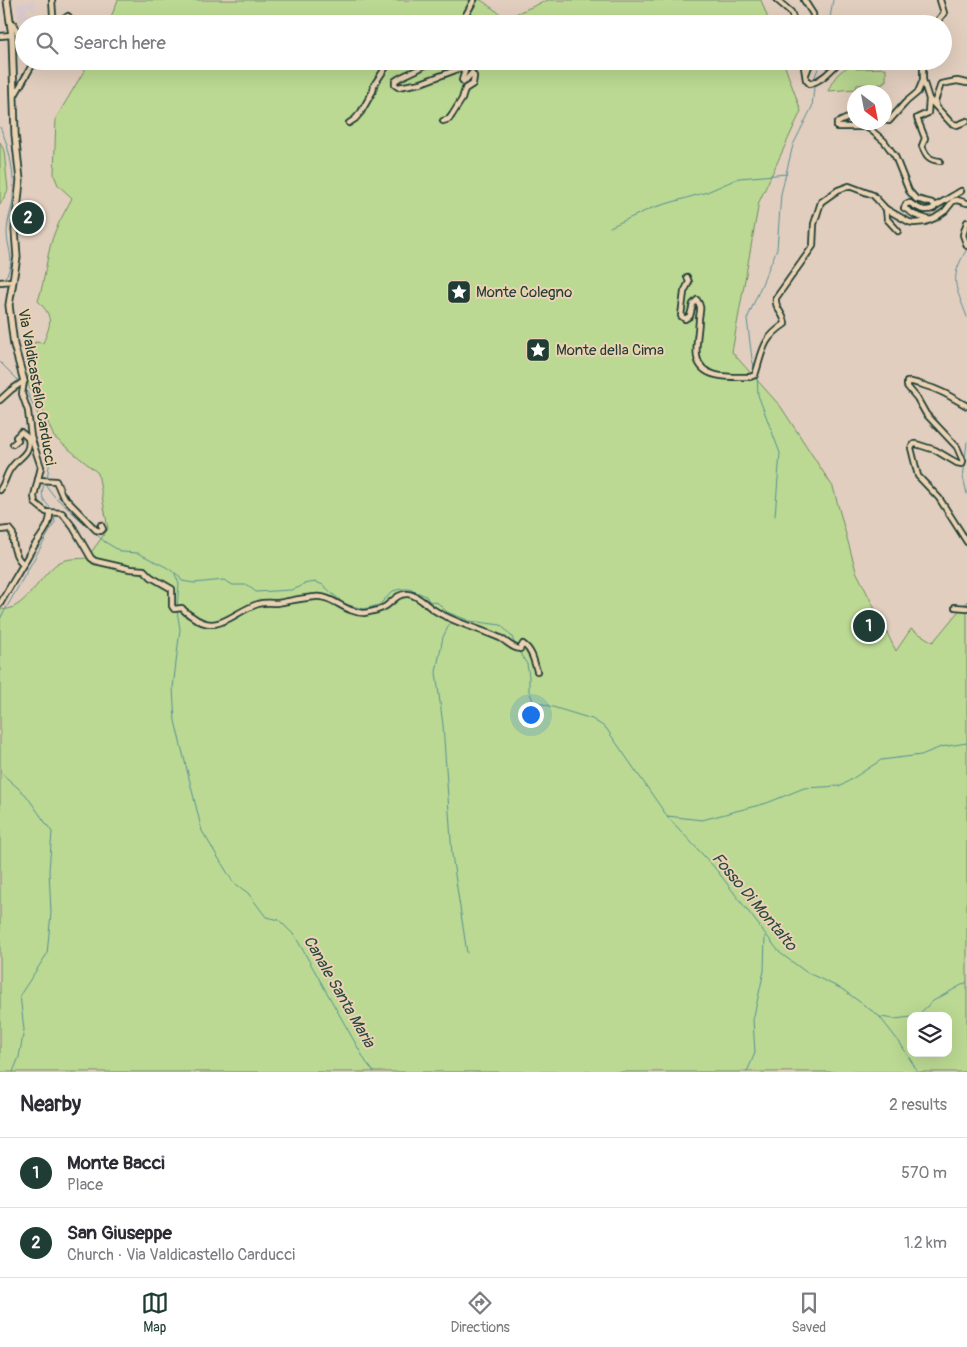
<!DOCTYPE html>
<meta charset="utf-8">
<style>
body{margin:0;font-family:Pangolin,sans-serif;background:#f2f2f3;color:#2b2b33}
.controls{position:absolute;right:15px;bottom:15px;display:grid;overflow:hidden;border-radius:10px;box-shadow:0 5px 20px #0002}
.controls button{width:45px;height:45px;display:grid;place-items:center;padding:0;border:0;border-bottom:1px solid #e1e1e2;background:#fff;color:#2b2b33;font:25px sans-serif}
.compass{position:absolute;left:847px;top:85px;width:45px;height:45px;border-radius:50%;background:#fff;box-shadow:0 5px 20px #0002;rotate:148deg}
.you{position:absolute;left:530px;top:714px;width:18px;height:18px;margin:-12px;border:4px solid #fff;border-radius:50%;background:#1a73e8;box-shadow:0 0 0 8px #1a73e833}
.badge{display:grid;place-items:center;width:32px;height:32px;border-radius:50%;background:#1f3d34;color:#fff;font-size:16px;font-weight:700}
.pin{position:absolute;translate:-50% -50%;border:2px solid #fff;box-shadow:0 1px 5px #0006}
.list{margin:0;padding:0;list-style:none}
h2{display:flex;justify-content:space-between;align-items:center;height:65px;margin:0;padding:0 20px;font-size:21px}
h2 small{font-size:16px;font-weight:400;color:#7c7c81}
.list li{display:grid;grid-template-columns:32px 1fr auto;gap:15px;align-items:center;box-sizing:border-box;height:70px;padding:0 20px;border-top:1px solid #e1e1e2}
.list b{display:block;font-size:19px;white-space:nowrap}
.list p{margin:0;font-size:16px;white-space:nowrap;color:#7c7c81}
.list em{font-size:16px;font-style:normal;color:#7c7c81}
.icon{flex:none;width:28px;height:28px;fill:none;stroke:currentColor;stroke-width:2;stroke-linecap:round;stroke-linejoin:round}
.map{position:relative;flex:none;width:967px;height:1072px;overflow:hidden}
.search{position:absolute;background:#fff;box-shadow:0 5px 20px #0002;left:15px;right:15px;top:15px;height:55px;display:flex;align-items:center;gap:12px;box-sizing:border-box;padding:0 18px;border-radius:28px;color:#7c7c81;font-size:19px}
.sheet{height:205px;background:#fff}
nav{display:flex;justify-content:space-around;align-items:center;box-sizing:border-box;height:70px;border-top:1px solid #e1e1e2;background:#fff;font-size:14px;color:#7c7c81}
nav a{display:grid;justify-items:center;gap:2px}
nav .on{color:#1f3d34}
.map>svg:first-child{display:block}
</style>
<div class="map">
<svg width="967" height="1072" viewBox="0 0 967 1072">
<rect width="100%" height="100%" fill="#e2cebe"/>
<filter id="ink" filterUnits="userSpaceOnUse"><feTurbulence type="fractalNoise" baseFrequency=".02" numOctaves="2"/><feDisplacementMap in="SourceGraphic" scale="10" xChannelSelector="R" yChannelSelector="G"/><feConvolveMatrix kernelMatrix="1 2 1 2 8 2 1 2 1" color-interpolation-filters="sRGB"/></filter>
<g filter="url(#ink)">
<polygon fill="#d9c9cc" points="34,0 36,10 32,11 30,7 26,8 27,15 30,14 31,18 19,21 16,4"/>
<g fill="#bbd992" stroke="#6d8b63" fill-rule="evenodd">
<polygon points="118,0 481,0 506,18 548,0 761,0 770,24 108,24"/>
<path d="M90,61H783L801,111L759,202L732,352L781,407L833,487L856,571L896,651L911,629L933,642L967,601V1072H0V609C24,614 42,571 60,562C69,558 78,559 87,558L108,529L98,473L54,437L41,406L28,386L29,365L35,342L43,343C51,324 54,317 38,301C46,278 46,252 56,229C61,218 67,208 72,198L58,185L54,175L56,118ZM911,1016H948V1053H911Z"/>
<path d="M856,63V69L886,68V81H884L883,84L873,85V88L868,89V84L857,85L856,89L828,91C834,76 841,69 856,63Z"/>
<polygon points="0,142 4,151 8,190 0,205"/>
</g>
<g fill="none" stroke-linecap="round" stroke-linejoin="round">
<g stroke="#568f97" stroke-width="1">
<polyline points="829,24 833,0"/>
<polyline points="814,79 821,61"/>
<path d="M0,127C10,147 15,177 13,199C12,210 7,221 7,233C7,246 14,257 9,270C8,274 5,277 3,280"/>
<polyline points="610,227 652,208 707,192 739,178 787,174"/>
<path d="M967,249C948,280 956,286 967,317"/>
<polyline points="0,362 19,381"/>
<polyline points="755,370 752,359 747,319 777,249 781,194 793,145 812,107 814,87"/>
<polyline points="757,373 758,395 780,453 775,516"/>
<polyline points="25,388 43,425 50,460 47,479"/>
<polyline points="965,459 967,442"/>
<polyline points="965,463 963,477 967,494"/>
<polyline points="45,484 54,496 105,542 122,552 138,553 166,567 178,575 182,581 194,583 224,580 233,585 247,585 256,592 291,590 300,587 303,584 316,582 323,585 344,604 364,609 379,605 393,591 401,589 409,589 426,596 429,601 438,603 447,612 470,621 501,625 512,637 516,647"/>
<path d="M44,485C39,497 45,503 54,511"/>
<polyline points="175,574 179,584 177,607"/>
<polyline points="177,611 180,629 173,688 175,721 202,831 233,882 248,893 266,917 279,920 295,936 366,1062 374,1072"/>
<polyline points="0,619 55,522 54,515"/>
<polyline points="451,621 443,637 436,672 443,725 452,855 467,953"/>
<polyline points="518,650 527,664 529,676 529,691 533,701 592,719 606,728 667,816 715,868 780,953 806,972 842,989 879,1016 900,1043 918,1072"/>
<polyline points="0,772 26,795 52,832 49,870 51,913 47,954 20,995 24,1030 19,1057 13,1072"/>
<polyline points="667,816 702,820 767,803 804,788 841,786 881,760 921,755 941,747 967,743"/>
<polyline points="917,1016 933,1001 967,982"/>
<polyline points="880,1017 895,1019 911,1017"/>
<polyline points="747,1072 755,1053 753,1020 764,971 765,936"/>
</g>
<defs>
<g id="minor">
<polyline points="52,0 53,15 57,24"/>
<polyline points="777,0 791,12 795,24"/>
<polyline points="804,0 813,14 814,24"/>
<polyline points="57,23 68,16 74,24"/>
<polyline points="11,24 14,24 17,32 24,38"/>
<polyline points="461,24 474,0"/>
<polyline points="935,24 944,13 940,0"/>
<polyline points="0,36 12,35"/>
<path d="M430,61C420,71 406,73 395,81V85L398,87L421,83L461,68L465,71L462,80L464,82L472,73L474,76L473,84L465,89L462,99L452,115L449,119L443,121"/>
<path d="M803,61L806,80L810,84C823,80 831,70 840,61"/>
<path d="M923,61V80L929,99L928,113L917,118L925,138L922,146C926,156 929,160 940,161"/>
<polyline points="806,74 811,61"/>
<polyline points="15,95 31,67 32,61"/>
<polyline points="929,99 951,123 957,125 967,121"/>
<polyline points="936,106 935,101 941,84 957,81 967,83"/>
<path d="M854,115L837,123V127H865L871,130L884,141L895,156L909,191L916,199L932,203L935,205L934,208C925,213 918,208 910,203L906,204L904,208L915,215L930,220"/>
<polyline points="884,120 889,121 906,102 918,92 923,80"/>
<polyline points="349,123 355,119 361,112 373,91 374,85 390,61"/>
<polyline points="934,207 961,191"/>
<polyline points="886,209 887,219 898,231"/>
<polyline points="967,222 963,235 967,246"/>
<path d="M687,277L689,282L684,292L681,316L685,319L690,316L693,304L697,300C702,307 700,310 699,318C699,330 695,346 697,357C701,380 733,377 750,377L755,375C763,351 762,339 785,324C785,314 774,309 776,298L813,246L814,224L821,202L838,190L849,186L873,195L886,209L909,222L914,223L925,222L935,218L945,211L953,201L957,200L967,203"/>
<polyline points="0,282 12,281"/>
<path d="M24,381L22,394L28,411L31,437L41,467L34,496L35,503L46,512L62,513L73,527L91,558L95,561L130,569L144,570L151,577L172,589V606L174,609L182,608C185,612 188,614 193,617C218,636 234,611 258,604C264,602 271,603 277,603C290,601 302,598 315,597C333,595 345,613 364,613C371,612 380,610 386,606C393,601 398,593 408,594C418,595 426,605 434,610C454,623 478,628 500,638C508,642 511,648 520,649L523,644C532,650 534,661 537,671"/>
<polyline points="0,400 11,390 24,381"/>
<path d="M967,406C951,397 941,390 923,385C917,384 913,381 907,382V386L917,398L926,414L957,447L963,461L962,464L957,463L935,450L916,444H914L911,448L918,476L939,498L967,542"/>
<polyline points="13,444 18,440 16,437 21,432 28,438"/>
<polyline points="38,480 56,481 62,495 96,530 101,531 103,529 101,525"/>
<path d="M0,490C6,481 6,474 11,468C18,457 32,454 28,438"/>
<path d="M0,530L9,529L13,534C12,543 15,559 24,564"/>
<path d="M0,604C9,588 19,572 28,556C35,542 50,529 50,514"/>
<polyline points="955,607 967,608"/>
</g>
<polyline id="tertiary" points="7,0 12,35 15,134 20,180 15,230 17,257 9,305 14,345 24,381"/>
</defs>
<use href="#minor" stroke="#1f3d34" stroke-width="8"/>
<use href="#tertiary" stroke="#1f3d34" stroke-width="9"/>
<use href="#minor" stroke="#ead2b2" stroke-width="4.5"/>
<use href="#tertiary" stroke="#ead2b2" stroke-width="5.5"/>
</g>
</g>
<defs>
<symbol id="sight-square" viewBox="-11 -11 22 22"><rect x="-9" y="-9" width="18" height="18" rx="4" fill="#1f3d34" stroke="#ead2b2"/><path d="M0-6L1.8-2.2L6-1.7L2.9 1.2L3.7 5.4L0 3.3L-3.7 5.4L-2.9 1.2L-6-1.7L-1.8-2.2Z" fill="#fff"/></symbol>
</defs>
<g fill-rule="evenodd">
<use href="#sight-square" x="445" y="278" width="28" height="28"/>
<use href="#sight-square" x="524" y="336" width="28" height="28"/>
</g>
<g text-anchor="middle" stroke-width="4" stroke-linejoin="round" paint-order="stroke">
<g font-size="15" fill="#1f3d34" stroke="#ead2b2" text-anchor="start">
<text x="476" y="297">Monte Colegno</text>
<text x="556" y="355">Monte della Cima</text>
</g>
<g font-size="15" fill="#1f3d34" stroke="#ead2b2">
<text transform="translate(37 387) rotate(80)" y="5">Via Valdicastello Carducci</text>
</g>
<g font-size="16" font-style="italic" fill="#284b44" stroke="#ead2b2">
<text transform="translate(755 901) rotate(50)" y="6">Fosso Di Montalto</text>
<text transform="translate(340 991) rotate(60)" y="6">Canale Santa Maria</text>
</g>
</g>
</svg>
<div class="controls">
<button><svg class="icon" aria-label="layers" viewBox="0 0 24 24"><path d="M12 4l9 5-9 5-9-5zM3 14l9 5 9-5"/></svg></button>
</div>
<svg class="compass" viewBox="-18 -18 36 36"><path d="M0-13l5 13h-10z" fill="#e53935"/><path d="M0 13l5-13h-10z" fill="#7c7c81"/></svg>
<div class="you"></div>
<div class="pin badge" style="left:869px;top:626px">1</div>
<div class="pin badge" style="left:28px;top:218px">2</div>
<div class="search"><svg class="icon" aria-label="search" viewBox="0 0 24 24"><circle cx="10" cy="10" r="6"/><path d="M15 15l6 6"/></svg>Search here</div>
</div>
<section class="sheet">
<h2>Nearby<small>2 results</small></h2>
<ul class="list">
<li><span class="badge">1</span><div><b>Monte Bacci</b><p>Place</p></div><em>570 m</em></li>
<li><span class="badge">2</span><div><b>San Giuseppe</b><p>Church · Via Valdicastello Carducci</p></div><em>1.2 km</em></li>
</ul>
</section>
<nav>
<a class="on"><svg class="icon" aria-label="map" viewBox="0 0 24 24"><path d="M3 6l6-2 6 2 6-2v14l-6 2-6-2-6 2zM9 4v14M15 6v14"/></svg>Map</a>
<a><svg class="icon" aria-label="directions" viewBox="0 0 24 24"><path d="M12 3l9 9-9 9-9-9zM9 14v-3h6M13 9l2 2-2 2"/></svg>Directions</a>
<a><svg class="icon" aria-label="saved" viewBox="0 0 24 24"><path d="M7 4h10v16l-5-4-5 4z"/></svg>Saved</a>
</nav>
